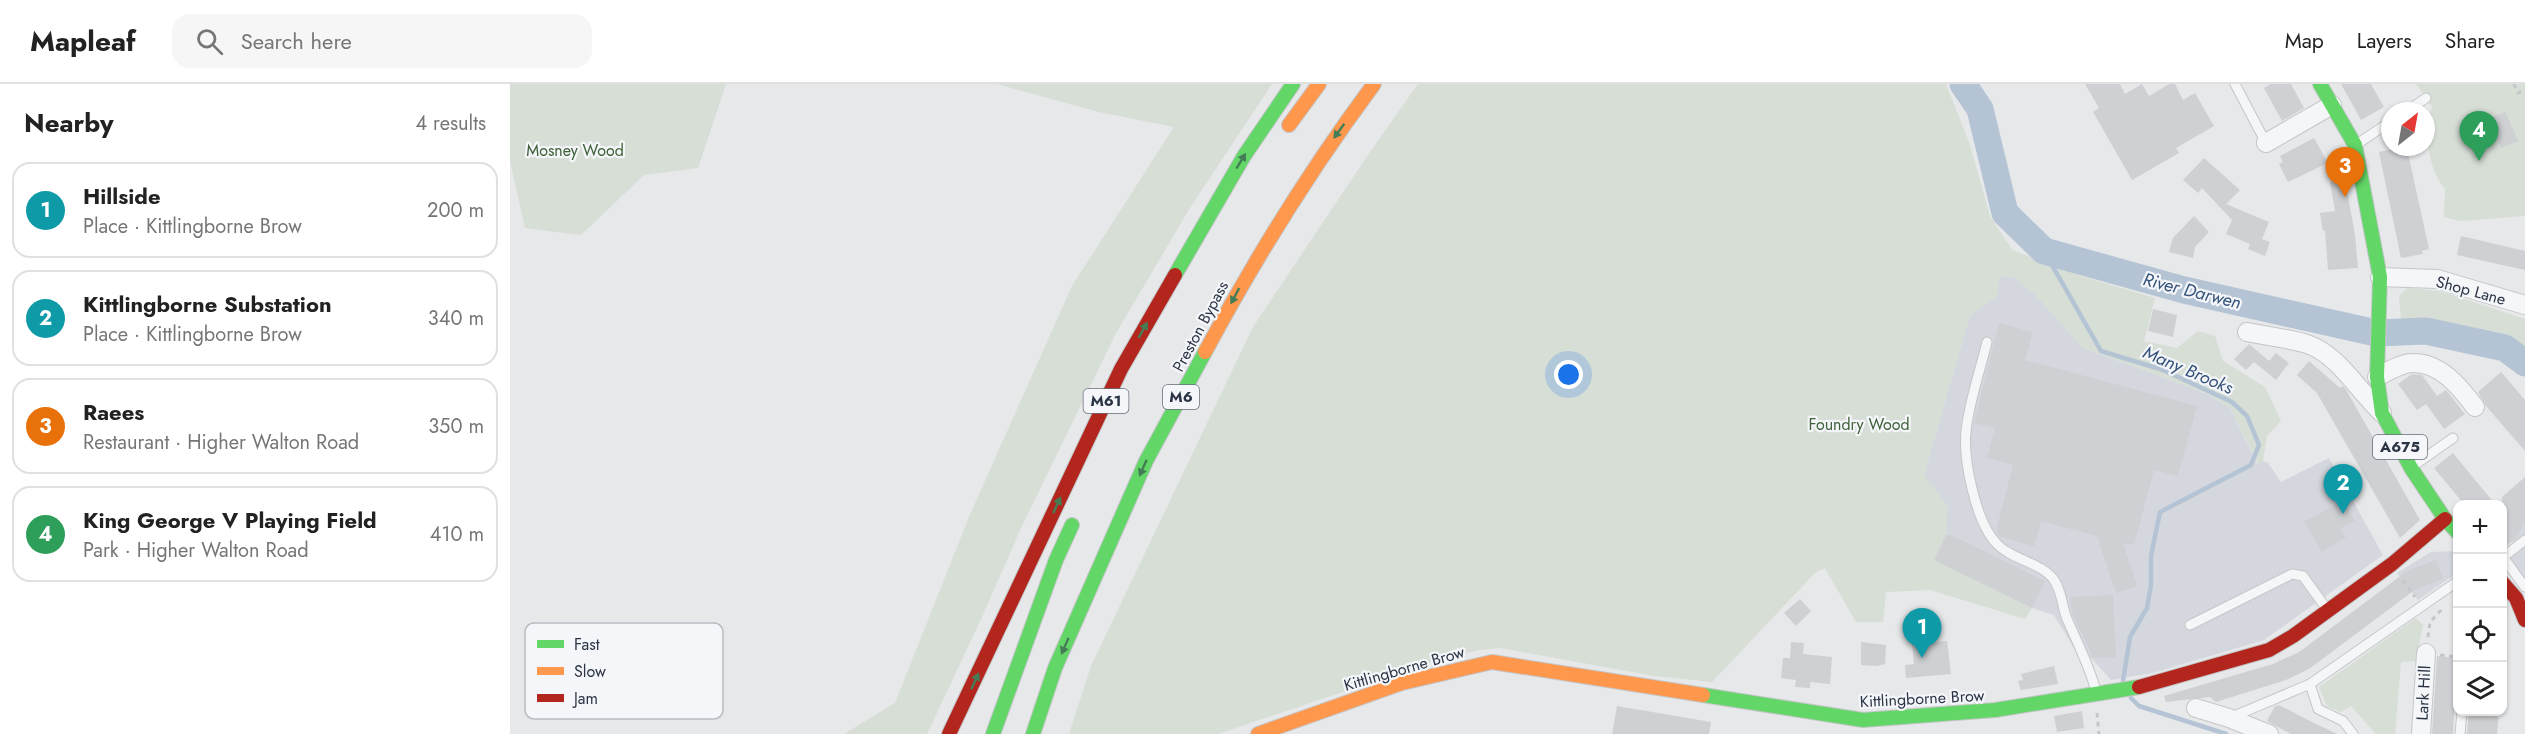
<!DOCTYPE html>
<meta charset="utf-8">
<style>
body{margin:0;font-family:Jost,sans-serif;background:#f6f6f6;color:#222}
.controls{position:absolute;right:18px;bottom:18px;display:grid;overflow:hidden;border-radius:12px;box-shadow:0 2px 4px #0004}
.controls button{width:54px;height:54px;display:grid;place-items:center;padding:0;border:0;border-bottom:2px solid #e0e0e0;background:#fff;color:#222;font:30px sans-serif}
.compass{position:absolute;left:1871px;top:18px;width:54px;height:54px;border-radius:50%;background:#fff;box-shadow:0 2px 4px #0004;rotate:31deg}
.you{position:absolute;left:1059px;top:291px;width:21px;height:21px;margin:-15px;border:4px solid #fff;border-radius:50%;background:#1a73e8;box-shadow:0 0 0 9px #1a73e833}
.badge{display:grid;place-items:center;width:39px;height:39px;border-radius:50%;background:#db2777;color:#fff;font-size:20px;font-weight:700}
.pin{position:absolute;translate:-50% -50px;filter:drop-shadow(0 2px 3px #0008)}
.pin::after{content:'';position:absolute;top:32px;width:21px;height:18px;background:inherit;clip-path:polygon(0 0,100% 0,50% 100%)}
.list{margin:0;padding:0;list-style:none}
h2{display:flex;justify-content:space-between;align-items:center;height:78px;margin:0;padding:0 24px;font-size:26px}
h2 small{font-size:20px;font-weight:400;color:#767676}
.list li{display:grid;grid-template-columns:39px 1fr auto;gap:18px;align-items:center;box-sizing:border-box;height:96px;margin:0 12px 12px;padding:0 12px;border:2px solid #e0e0e0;border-radius:18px}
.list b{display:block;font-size:22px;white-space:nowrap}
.list p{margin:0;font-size:20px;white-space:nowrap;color:#767676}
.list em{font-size:20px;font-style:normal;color:#767676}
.icon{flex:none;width:33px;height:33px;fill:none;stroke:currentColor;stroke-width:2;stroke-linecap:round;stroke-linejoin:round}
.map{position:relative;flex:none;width:2015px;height:650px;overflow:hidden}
header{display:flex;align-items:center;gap:36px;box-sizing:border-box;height:84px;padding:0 30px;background:#fff;border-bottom:2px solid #e0e0e0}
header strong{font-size:28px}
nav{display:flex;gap:33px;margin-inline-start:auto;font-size:21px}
.search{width:420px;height:54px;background:#f6f6f6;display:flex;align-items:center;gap:15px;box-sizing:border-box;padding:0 21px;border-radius:18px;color:#767676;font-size:22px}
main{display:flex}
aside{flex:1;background:#fff}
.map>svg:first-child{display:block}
</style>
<header>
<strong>Mapleaf</strong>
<div class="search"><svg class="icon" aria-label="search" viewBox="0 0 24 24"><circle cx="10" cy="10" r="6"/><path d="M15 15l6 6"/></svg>Search here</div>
<nav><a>Map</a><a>Layers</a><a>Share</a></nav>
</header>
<main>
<aside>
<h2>Nearby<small>4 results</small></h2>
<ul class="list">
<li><span class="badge" style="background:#0f9aa8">1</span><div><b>Hillside</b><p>Place · Kittlingborne Brow</p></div><em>200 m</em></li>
<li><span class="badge" style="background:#0f9aa8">2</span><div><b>Kittlingborne Substation</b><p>Place · Kittlingborne Brow</p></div><em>340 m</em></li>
<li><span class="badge" style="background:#e8710a">3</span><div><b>Raees</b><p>Restaurant · Higher Walton Road</p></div><em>350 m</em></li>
<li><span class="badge" style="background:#2e9e5b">4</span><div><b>King George V Playing Field</b><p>Park · Higher Walton Road</p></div><em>410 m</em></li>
</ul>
</aside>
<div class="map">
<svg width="2015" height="650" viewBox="0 0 2015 650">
<rect width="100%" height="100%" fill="#e6e8ea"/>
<g fill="#d4d7dd">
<polygon points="1489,192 1503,193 1525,210 1573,264 1697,310 1720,324 1747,380 1753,377 1758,379 1771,398 1819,374 1873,471 1754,556 1643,589 1601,596 1581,574 1573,579 1544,531 1522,524 1424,476 1436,450 1414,391 1460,231 1487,213"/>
<polygon points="2015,393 2015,506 1994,475 2007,450"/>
<polygon points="1947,467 1947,489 1908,516 1887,489 1921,468"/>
</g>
<g fill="#d6ded6">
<polygon points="0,0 216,0 188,84 134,91 71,151 15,144 0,77"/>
<polygon points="487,0 762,0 678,127 605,251 512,442 471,535 417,650 334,650 385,619 459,433 562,202 664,43 589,28"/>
<polygon points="908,0 1436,0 1460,61 1480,132 1502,166 1571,192 1645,214 1634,257 1667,264 1688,247 1705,252 1713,277 1755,303 1771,337 1757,352 1753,377 1748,380 1720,324 1697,310 1573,264 1525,210 1503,193 1489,192 1487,213 1460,231 1414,391 1438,422 1436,450 1424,476 1522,524 1515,535 1420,506 1376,508 1373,538 1346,538 1315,484 1305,489 1202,598 1144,592 990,564 969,566 930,575 708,650 559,650 581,582 743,243 860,68"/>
<path d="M1906,0H2015V132L1950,137L1934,133L1935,105C1918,85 1913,47 1922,23Z"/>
<polygon points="1897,204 1930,207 2015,235 2015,263 1991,249 1922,236 1891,236 1889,212"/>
<polygon points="1906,534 1913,541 1906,577 1891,578 1885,650 1866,650 1841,622 1831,628 1817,622 1809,603"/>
</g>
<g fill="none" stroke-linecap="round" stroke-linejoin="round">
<g stroke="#b4c4d5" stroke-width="4.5">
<polyline points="1534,167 1591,267 1653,286 1722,318 1737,332 1749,361 1741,381 1650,428 1641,472 1641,501 1637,524 1620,553 1613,597"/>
<polyline points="1621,614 1629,622 1716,650"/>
</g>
<polyline stroke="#b4c4d5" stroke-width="27" points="1453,0 1470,25 1495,129 1534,167 1674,206 1866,249 1916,247 1995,264 2015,279"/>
</g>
<g fill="#ced0d3">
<polygon points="1575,0 1610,0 1615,10 1632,0 1639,12 1659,0 1665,0 1673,16 1685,9 1704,42 1666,64 1669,69 1622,96 1583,28 1589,24"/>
<polygon points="1761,0 1781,0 1794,24 1772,37 1754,4"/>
<polygon points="1831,0 1861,0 1874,23 1851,36"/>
<polygon points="1995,28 2008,57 1991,64 1978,35"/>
<polygon points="1804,54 1818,79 1778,98 1769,80 1773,78 1770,72"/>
<polygon points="1888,64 1890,70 1898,69 1919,165 1912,167 1913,170 1891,174 1869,68"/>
<polygon points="1694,74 1730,106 1716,120 1759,138 1752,155 1760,158 1755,172 1738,165 1740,160 1716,150 1722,136 1692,104 1688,109 1673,96"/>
<polygon points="1835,96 1845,151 1848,184 1818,186 1815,146 1813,147 1810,129 1825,127 1820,98"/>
<polygon points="1684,132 1699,148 1685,163 1683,174 1659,168 1663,154"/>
<polygon points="1951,152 2015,167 2015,186 1947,171"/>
<polygon points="1643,225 1667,231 1663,253 1638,247"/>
<polygon points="1489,239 1523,248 1515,276 1687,322 1668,392 1644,386 1624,461 1613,459 1627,502 1606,509 1587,452 1531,437 1524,462 1490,453 1486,447 1503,381 1477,374 1485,344 1464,339"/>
<polygon points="1739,260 1759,277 1766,269 1779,279 1766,296 1744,278 1736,286 1724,275"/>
<polygon points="1799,277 1830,304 1833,302 1835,304 1910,436 1890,454 1807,309 1787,291"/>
<polygon points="1991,288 2015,316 2015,367 1976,322 1968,308"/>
<polygon points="1902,290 1912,291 1927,312 1936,306 1955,330 1934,345 1916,320 1907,326 1888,300"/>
<polygon points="1943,369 1956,385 1985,420 1954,420 1924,384"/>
<polygon points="2015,393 2015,438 2004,456 1992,465 1992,413"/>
<polygon points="1833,416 1845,437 1830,445 1836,453 1812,468 1794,438"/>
<polygon points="1436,451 1441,451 1535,497 1522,524 1424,476"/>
<polygon points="1926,476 1933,495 1906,505 1799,585 1776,596 1706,618 1700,613 1656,618 1654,612 1763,580 1789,568 1897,487"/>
<polygon points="1603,511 1606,573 1582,574 1580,566 1563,532 1560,513"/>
<polygon points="1290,515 1301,527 1286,542 1274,529"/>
<polygon points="1437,557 1441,590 1396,594 1395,581 1404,580 1402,560"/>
<polygon points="1281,558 1294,559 1293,570 1322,573 1320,600 1300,598 1300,604 1285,603 1286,596 1271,594 1273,574 1280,574"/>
<polygon points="1351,558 1376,561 1375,580 1367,582 1351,581"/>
<polygon points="1927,572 1947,574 1943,650 1922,650"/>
<polygon points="1544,582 1548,600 1511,606 1508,597 1513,596 1511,590"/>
<polygon points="1769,621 1800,637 1827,650 1781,650 1757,637 1765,622"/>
<polygon points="1107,622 1201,638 1199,650 1102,650"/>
<polygon points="1572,627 1574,644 1547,648 1544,632"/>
<polygon points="1959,627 1989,627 1987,650 1957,650"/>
</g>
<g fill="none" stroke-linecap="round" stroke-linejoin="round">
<defs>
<g id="lane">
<polyline points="1725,0 1756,59"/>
<polyline points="1897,27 1916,14"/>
<polyline points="1847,60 1880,38"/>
<path d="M1477,258C1470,287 1459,318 1456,347C1453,376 1466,439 1487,460C1502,476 1531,478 1544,496C1552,507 1552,523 1557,535C1568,560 1579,581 1586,607"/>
<polyline points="1903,382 1943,354"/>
<polyline points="1993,473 2015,503"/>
<polyline points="1992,474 2015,456"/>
<polyline points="1680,541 1782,490 1793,492 1816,524"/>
<polyline points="1800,600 1808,625 1833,637 1843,650"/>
<polyline points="1722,633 1800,600 1948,497"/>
<polyline points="1950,650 1952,628"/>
</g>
<g id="street">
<polyline points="1756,59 1822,21"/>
<polyline points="1870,193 1927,195 2015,221"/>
<path d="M1737,248C1756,252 1778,254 1797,260C1828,270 1849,308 1872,329"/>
<path d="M1867,293C1877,288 1892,279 1902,279C1930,278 1950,303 1965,323"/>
<polyline points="1686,624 1719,634 1759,650"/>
<polyline points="1911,650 1916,569"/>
</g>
<g id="fast">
<polyline points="1810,0 1845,61 1870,193 1867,293 1872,329 1901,384 1935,435 1948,449"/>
<polyline points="665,191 734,72 783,0"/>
<polyline points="1193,611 1353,636 1485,626 1629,603"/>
<polyline points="483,650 546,476 562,441"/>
<polyline points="523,650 545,584 636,377 695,268"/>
</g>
<g id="slow">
<polyline points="779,41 809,0"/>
<path d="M695,268C746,173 800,86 864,0"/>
<polyline points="748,650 892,599 982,578 1193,611"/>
</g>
<g id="jam">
<polyline points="1992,498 2006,514 2015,536"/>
<polyline points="1629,603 1759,566 1783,552 1882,480 1935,435"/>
<polyline points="439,650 611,285 665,191"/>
</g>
</defs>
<use href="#lane" stroke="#c4c6c8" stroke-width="11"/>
<use href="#street" stroke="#c4c6c8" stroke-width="20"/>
<use href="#fast" stroke="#c4c6c8" stroke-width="16"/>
<use href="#slow" stroke="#c4c6c8" stroke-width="16"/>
<use href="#jam" stroke="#c4c6c8" stroke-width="16"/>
<g stroke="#c5c6ca" stroke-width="3" stroke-dasharray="4.5 4.5" stroke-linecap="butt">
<polyline points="2004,0 2008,9 2015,5"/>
<polyline points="1893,496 1905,513"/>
<polyline points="1918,553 1920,538 1934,523"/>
<polyline points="1930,571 1948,573"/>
<polyline points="1587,629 1589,650"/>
</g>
<use href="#lane" stroke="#f5f6f7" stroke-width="9"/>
<use href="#street" stroke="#f5f6f7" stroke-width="18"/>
<use href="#fast" stroke="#63d668" stroke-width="14"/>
<use href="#slow" stroke="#ff974d" stroke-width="14"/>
<use href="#jam" stroke="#b3261e" stroke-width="14"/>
</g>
<defs><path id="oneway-solid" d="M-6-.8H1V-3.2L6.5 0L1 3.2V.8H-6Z" transform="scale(1.5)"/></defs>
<g fill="#447d55">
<use href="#oneway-solid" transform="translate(829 47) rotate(126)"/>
<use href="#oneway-solid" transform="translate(731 77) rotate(-59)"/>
<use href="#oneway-solid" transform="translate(725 212) rotate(118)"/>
<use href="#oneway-solid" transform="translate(633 246) rotate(-61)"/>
<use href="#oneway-solid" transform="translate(633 384) rotate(114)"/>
<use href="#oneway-solid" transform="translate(547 421) rotate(-65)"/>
<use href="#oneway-solid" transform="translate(555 562) rotate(114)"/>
<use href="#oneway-solid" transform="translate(465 597) rotate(-65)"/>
</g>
<g text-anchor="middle" stroke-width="4.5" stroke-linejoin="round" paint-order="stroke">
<g fill="#f4f6f9" stroke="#676e7b" stroke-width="1.5">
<rect x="653" y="301" width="36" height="24" rx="4.5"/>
<rect x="573.5" y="305" width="45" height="24" rx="4.5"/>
<rect x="1863" y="351" width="54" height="24" rx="4.5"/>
</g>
<g font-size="15" font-weight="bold" fill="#2b3445">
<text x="671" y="318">M6</text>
<text x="596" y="322">M61</text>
<text x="1890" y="368">A675</text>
</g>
<g font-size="16" fill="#3f6138" stroke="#f4f6f9">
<text x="65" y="72">Mosney Wood</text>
<text x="1349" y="346">Foundry Wood</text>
</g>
<g font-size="16" fill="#2b3445" stroke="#f4f6f9">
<text transform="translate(1961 206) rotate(15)" y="6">Shop Lane</text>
<text transform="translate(690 242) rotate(-62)" y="6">Preston Bypass</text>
<text transform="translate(894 584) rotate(-16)" y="6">Kittlingborne Brow</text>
<text transform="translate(1913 609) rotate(-87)" y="6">Lark Hill</text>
<text transform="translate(1412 614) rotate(-3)" y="6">Kittlingborne Brow</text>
</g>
<g font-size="18" font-style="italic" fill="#34527a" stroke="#f4f6f9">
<text transform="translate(1682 207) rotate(14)" y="6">River Darwen</text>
<text transform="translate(1678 286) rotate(23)" y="6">Many Brooks</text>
</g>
</g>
<rect x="15" y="539" width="198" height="96" rx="9" fill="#f4f6f9" stroke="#b8bcc3" stroke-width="1.5"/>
<rect x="27" y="556" width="27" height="8" fill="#63d668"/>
<rect x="27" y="583" width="27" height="8" fill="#ff974d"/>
<rect x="27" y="610" width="27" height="8" fill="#b3261e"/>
<g font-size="16" fill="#2b3445">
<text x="64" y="566">Fast</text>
<text x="64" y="593">Slow</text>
<text x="64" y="620">Jam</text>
</g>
</svg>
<div class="controls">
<button>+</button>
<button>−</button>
<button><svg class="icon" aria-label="locate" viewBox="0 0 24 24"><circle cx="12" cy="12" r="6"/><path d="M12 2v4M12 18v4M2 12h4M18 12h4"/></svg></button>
<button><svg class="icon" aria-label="layers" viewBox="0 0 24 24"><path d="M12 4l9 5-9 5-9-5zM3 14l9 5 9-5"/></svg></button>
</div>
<svg class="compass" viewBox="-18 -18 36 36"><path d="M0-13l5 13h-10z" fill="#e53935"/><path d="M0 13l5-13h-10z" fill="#767676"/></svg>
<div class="you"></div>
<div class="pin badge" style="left:1412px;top:574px;background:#0f9aa8">1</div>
<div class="pin badge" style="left:1833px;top:430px;background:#0f9aa8">2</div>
<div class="pin badge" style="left:1835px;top:113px;background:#e8710a">3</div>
<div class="pin badge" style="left:1969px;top:77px;background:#2e9e5b">4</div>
</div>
</main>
